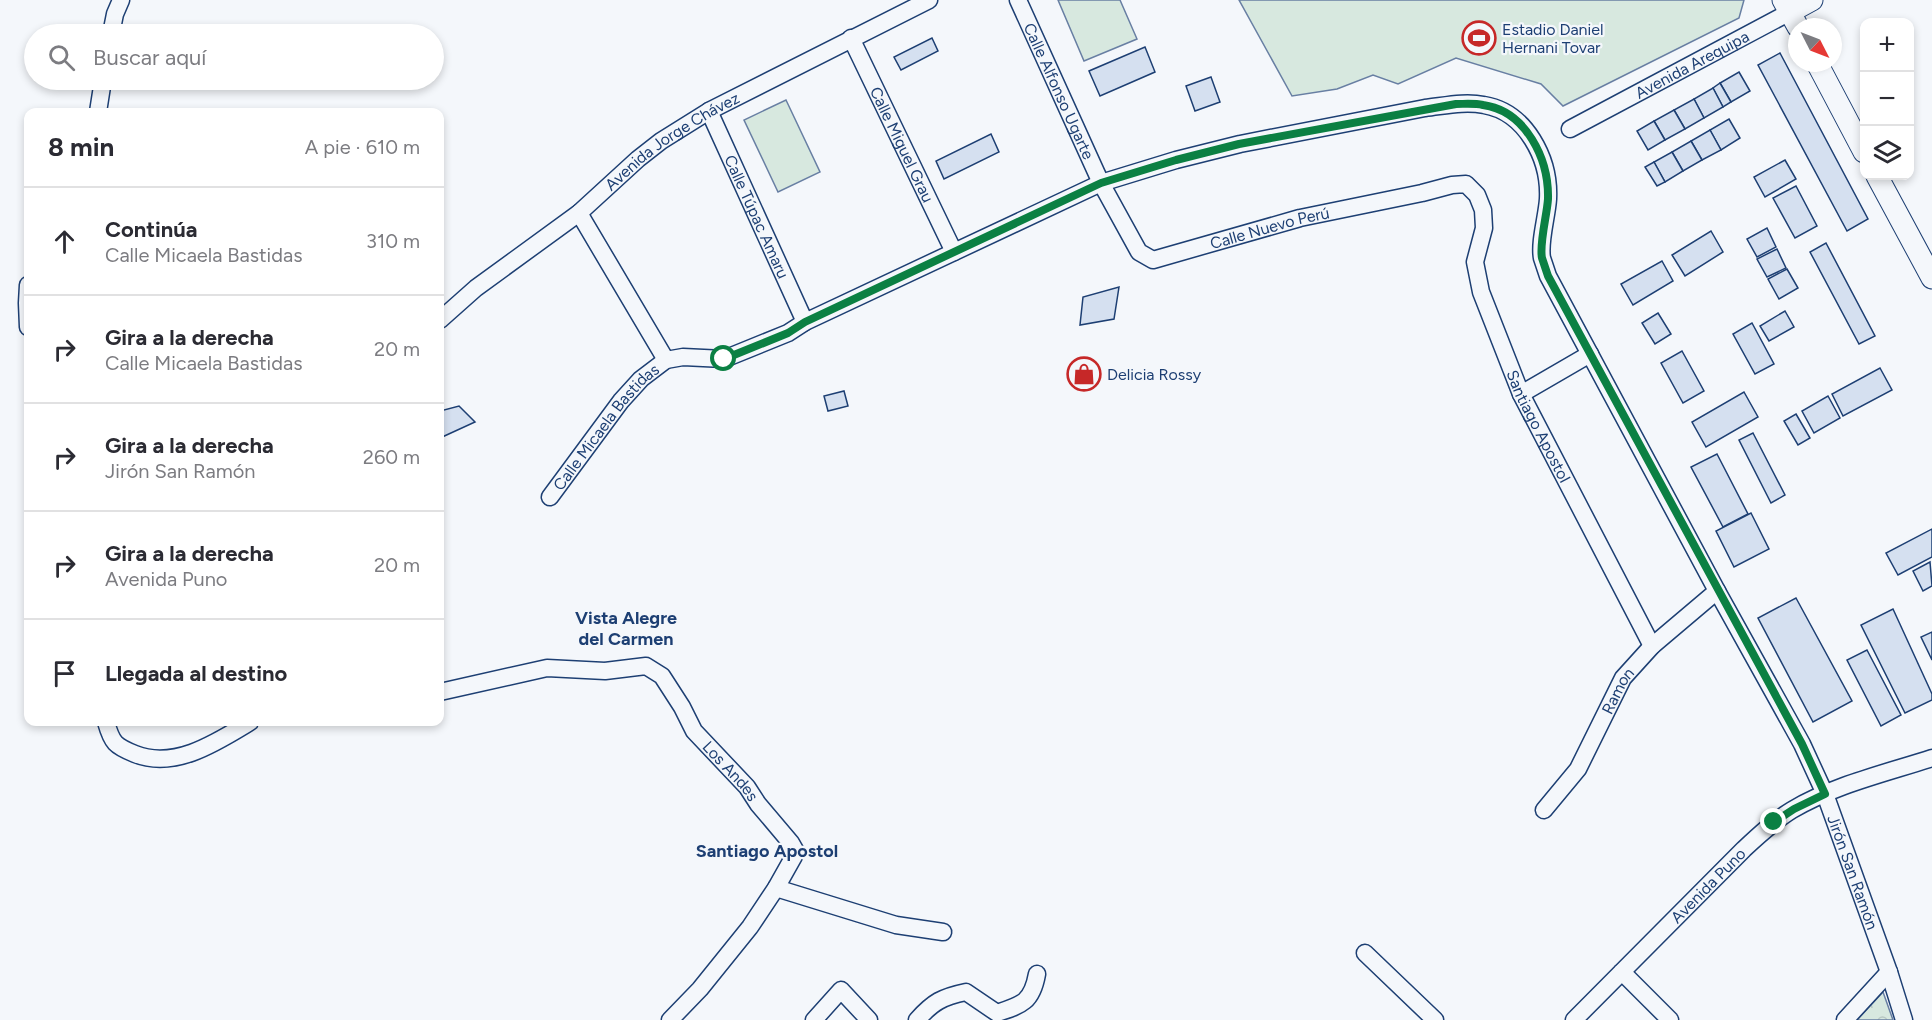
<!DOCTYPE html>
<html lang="es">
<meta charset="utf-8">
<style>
body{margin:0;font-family:Figtree,sans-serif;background:#f7f7f7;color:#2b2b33}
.controls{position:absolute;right:18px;top:18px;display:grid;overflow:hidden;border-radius:12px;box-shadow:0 3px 9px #0003}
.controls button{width:54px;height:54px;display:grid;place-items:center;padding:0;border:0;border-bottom:2px solid #e1e1e2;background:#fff;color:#2b2b33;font:30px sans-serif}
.compass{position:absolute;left:1788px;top:18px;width:54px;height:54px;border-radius:50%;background:#fff;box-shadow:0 3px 9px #0003;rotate:132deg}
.stop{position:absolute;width:18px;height:18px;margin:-14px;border:4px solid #0b8043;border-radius:50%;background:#fff}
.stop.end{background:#0b8043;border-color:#fff;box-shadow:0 2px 6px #0008}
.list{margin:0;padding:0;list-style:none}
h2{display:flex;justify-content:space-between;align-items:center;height:78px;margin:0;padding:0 24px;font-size:26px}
h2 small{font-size:20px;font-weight:400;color:#7c7c81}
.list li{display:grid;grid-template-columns:39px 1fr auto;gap:18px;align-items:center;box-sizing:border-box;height:108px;padding:0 24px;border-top:2px solid #e1e1e2}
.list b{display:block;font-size:22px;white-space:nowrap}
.list p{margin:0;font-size:20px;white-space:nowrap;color:#7c7c81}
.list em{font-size:20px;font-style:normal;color:#7c7c81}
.icon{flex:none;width:33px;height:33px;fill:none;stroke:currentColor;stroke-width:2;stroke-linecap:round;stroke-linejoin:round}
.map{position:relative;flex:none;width:1932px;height:1020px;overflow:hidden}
.search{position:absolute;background:#fff;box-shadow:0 3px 9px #0003;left:24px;top:24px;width:420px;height:66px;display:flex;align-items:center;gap:15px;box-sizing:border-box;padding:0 21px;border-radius:33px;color:#7c7c81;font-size:22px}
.panel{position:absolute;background:#fff;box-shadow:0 3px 9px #0003;left:24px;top:108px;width:420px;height:618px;border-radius:12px}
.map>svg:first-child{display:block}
</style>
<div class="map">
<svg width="1932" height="1020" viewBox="0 0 1932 1020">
<defs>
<pattern id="park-crowns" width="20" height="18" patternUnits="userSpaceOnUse" patternTransform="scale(1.5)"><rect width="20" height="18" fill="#d7e8df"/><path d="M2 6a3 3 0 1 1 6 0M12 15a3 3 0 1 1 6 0" fill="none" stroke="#b8c8c3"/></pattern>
</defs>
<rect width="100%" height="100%" fill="#f4f7fb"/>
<polygon fill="url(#park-crowns)" stroke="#687fa3" stroke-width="1.5" points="1883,992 1893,1020 1857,1020"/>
<g fill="#d7e8df" stroke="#687fa3" stroke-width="1.5">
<polygon points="1058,0 1120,0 1137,39 1084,61"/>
<polygon points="1239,0 1744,0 1739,18 1563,106 1541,84 1456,58 1398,84 1373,75 1337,89 1292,96"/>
<polygon points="786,100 820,172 778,192 744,120"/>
</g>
<g fill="#d5e0f0" stroke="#1d3f73" stroke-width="1.5">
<polygon points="932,38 938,51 901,70 894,57"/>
<polygon points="1145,47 1155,72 1100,96 1089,71"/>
<polygon points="1780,53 1868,219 1847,231 1758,65"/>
<polygon points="1739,72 1750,91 1731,102 1720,83"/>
<polygon points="1211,77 1220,102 1195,111 1186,86"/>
<polygon points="1720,83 1731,102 1723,107 1713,88"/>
<polygon points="1713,88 1723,107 1704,118 1694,99"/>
<polygon points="1694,99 1704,118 1685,129 1674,110"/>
<polygon points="1674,110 1685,129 1665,140 1654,121"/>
<polygon points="1729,119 1740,138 1721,150 1710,130"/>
<polygon points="1654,121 1665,140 1648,150 1637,131"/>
<polygon points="1710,130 1721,150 1702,160 1691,141"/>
<polygon points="991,134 999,152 944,179 936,161"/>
<polygon points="1691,141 1702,160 1683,171 1672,152"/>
<polygon points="1672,152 1683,171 1665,182 1654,162"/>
<polygon points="1785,160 1796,179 1765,197 1754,177"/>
<polygon points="1654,162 1665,182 1657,186 1645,167"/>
<polygon points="1796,186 1817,226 1795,238 1773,198"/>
<polygon points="1767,228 1776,247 1757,257 1747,239"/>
<polygon points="1711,231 1723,252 1685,276 1672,255"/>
<polygon points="1826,243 1875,336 1859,344 1810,252"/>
<polygon points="1777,249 1786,268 1767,277 1757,259"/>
<polygon points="1662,261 1673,281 1633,305 1621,284"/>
<polygon points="1787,269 1798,288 1779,299 1768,279"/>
<polygon points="1119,287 1114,319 1080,325 1083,297"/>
<polygon points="1785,311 1794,327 1769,341 1760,326"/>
<polygon points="1658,313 1671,334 1655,344 1642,323"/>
<polygon points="1752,323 1774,364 1755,374 1733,334"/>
<polygon points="1682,351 1704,391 1683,403 1661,363"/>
<polygon points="1880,368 1892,390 1843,416 1832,394"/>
<polygon points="844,391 848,406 828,411 824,396"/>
<polygon points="1744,392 1758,417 1706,447 1692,422"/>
<polygon points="1828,396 1840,418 1814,433 1802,411"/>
<polygon points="459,406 475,422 440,438 440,411"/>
<polygon points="1796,414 1810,438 1798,445 1784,421"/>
<polygon points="1753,433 1785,495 1771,503 1739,440"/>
<polygon points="1717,454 1748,514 1723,527 1691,467"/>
<polygon points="1751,513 1769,549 1734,567 1716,531"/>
<polygon points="1932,529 1932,557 1898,575 1886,553"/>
<polygon points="1930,562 1932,586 1923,591 1913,571"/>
<polygon points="1796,598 1852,701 1813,722 1758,618"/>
<polygon points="1893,609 1932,694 1932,700 1905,713 1861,625"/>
<polygon points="1932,632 1932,660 1921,637"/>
<polygon points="1867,650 1901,715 1881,726 1847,660"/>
</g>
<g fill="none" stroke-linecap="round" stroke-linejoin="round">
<defs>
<g id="minor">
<path id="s1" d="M1018,0L1101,183L1139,252L1153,260L1300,218L1422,193L1452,185L1466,184L1477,195L1483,210L1484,228L1475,262L1481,292L1521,394L1652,646"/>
<polyline points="111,34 115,14 121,0"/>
<path id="s2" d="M851,38L954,252"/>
<path id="s3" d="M709,111L805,322"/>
<polyline points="98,112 103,80"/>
<path id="s4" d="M1570,129L1790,12"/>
<polyline points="579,213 666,360"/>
<polyline points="28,285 27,303 28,327"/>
<path id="s5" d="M440,320L476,288L579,213L638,159L661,141L709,111L929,0"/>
<polyline points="1521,394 1590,354"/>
<path id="s6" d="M550,497L621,401L641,379L666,360L683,357L724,359L788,333L805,322L1101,183L1176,160L1240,144L1425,108C1444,106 1464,101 1484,105C1526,112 1550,159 1548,199C1547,216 1539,242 1542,258C1544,264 1546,270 1548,276L1717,591L1802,744L1825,794L1889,972L1904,1020"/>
<path id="s7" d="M440,692L547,668L605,671L646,666L662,676L682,707L694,731L747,787L758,804L791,843L795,850L794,856L776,888L750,927L700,989L670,1020"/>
<path d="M106,722C112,743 115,746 135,754C175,770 217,742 250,722"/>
<path id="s8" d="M1544,810L1578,769L1623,678L1652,646L1717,591"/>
<polyline points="776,888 896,925 943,932"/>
<polyline points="1365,953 1435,1020"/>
<polyline points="1622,972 1670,1020"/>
<polyline points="814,1020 841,990 869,1020"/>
<path d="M917,1020C933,1002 942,997 966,992L997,1013C1022,1005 1032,1002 1037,974"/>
<path id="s9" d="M1574,1020L1744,849C1759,835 1774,821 1792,810C1834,785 1886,773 1932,758"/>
<polyline points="1845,1020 1889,972"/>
</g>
<g id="tertiary">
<polyline points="1783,0 1798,27"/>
<polyline points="1790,12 1812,0"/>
<polyline points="1817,63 1864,152"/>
<polyline points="1877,176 1932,278"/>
</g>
</defs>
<use href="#minor" stroke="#1d3f73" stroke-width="19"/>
<use href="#tertiary" stroke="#1d3f73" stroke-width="23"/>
<use href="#minor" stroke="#f4f7fb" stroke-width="16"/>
<use href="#tertiary" stroke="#f4f7fb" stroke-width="21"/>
</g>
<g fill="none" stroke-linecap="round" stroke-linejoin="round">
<path stroke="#0b8043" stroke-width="8" d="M724,359L788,333L805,322L1101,183L1176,160L1239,144L1456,104C1465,104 1474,103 1483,105C1526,111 1549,159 1548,199C1547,215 1539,244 1542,258C1544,264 1546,270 1548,276L1802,744L1825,794L1794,809L1774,822"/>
</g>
<defs>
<symbol id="stadium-ring" viewBox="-11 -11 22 22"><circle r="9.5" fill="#f4f7fb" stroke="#c62828" stroke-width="1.5"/><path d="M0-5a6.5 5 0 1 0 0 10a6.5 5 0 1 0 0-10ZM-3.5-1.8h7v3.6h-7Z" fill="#c62828"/></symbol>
<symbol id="shop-ring" viewBox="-11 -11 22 22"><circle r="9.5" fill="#f4f7fb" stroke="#c62828" stroke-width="1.5"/><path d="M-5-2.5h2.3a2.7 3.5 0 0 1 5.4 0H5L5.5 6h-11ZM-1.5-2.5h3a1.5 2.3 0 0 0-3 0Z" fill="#c62828"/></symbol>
</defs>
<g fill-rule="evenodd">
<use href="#stadium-ring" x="1460" y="19" width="38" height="38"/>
<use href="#shop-ring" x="1065" y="355" width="38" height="38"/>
</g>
<g text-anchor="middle" stroke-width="4.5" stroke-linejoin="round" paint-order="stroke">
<g font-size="16" fill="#1d3f73" stroke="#f4f7fb" text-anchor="start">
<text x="1502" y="35">Estadio Daniel<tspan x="1502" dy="18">Hernani Tovar</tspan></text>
<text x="1107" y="380">Delicia Rossy</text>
</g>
<g font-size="16" fill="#1d3f73" stroke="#f4f7fb">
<text dy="6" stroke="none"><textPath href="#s4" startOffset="138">Avenida Arequipa</textPath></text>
<text dy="6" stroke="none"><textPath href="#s1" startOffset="100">Calle Alfonso Ugarte</textPath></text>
<text dy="6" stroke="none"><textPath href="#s5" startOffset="294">Avenida Jorge Chávez</textPath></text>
<text dy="6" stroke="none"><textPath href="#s2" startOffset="118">Calle Miguel Grau</textPath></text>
<text dy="6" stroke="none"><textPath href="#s3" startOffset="116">Calle Túpac Amaru</textPath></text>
<text dy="6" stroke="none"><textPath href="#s1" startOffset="417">Calle Nuevo Perú</textPath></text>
<text dy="6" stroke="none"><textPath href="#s1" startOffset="880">Santiago Apostol</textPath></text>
<text dy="6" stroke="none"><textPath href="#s6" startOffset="90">Calle Micaela Bastidas</textPath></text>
<text dy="6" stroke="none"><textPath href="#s8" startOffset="141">Ramon</textPath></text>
<text dy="6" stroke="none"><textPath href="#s7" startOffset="346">Los Andes</textPath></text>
<text dy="6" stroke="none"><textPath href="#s6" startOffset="1920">Jirón San Ramón</textPath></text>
<text dy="6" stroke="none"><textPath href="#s9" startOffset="190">Avenida Puno</textPath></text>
</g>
<g font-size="18" font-weight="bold" fill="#1d3f73" stroke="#f4f7fb">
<text x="626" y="624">Vista Alegre<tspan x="626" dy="21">del Carmen</tspan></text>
<text x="767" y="857">Santiago Apostol</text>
</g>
</g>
</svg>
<div class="controls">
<button>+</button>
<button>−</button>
<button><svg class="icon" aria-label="layers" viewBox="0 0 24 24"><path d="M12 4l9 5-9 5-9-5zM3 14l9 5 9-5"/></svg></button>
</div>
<svg class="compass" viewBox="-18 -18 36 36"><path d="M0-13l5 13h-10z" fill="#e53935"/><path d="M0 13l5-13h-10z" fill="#7c7c81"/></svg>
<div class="stop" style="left:724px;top:359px"></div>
<div class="stop end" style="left:1774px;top:822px"></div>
<div class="search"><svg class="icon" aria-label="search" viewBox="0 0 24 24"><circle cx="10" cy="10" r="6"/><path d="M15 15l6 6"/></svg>Buscar aquí</div>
<section class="panel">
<h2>8 min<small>A pie · 610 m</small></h2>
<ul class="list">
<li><svg class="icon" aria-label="ahead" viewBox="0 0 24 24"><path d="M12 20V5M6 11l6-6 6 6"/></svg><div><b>Continúa</b><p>Calle Micaela Bastidas</p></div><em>310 m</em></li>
<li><svg class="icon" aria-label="right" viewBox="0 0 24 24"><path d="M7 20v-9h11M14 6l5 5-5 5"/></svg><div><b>Gira a la derecha</b><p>Calle Micaela Bastidas</p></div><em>20 m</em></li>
<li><svg class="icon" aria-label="right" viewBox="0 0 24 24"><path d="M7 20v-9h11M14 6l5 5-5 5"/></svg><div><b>Gira a la derecha</b><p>Jirón San Ramón</p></div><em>260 m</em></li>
<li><svg class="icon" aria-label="right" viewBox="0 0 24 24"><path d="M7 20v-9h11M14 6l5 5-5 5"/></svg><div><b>Gira a la derecha</b><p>Avenida Puno</p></div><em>20 m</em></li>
<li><svg class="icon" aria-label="arrive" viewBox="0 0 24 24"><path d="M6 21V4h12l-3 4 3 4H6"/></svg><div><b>Llegada al destino</b></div></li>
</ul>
</section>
</div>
